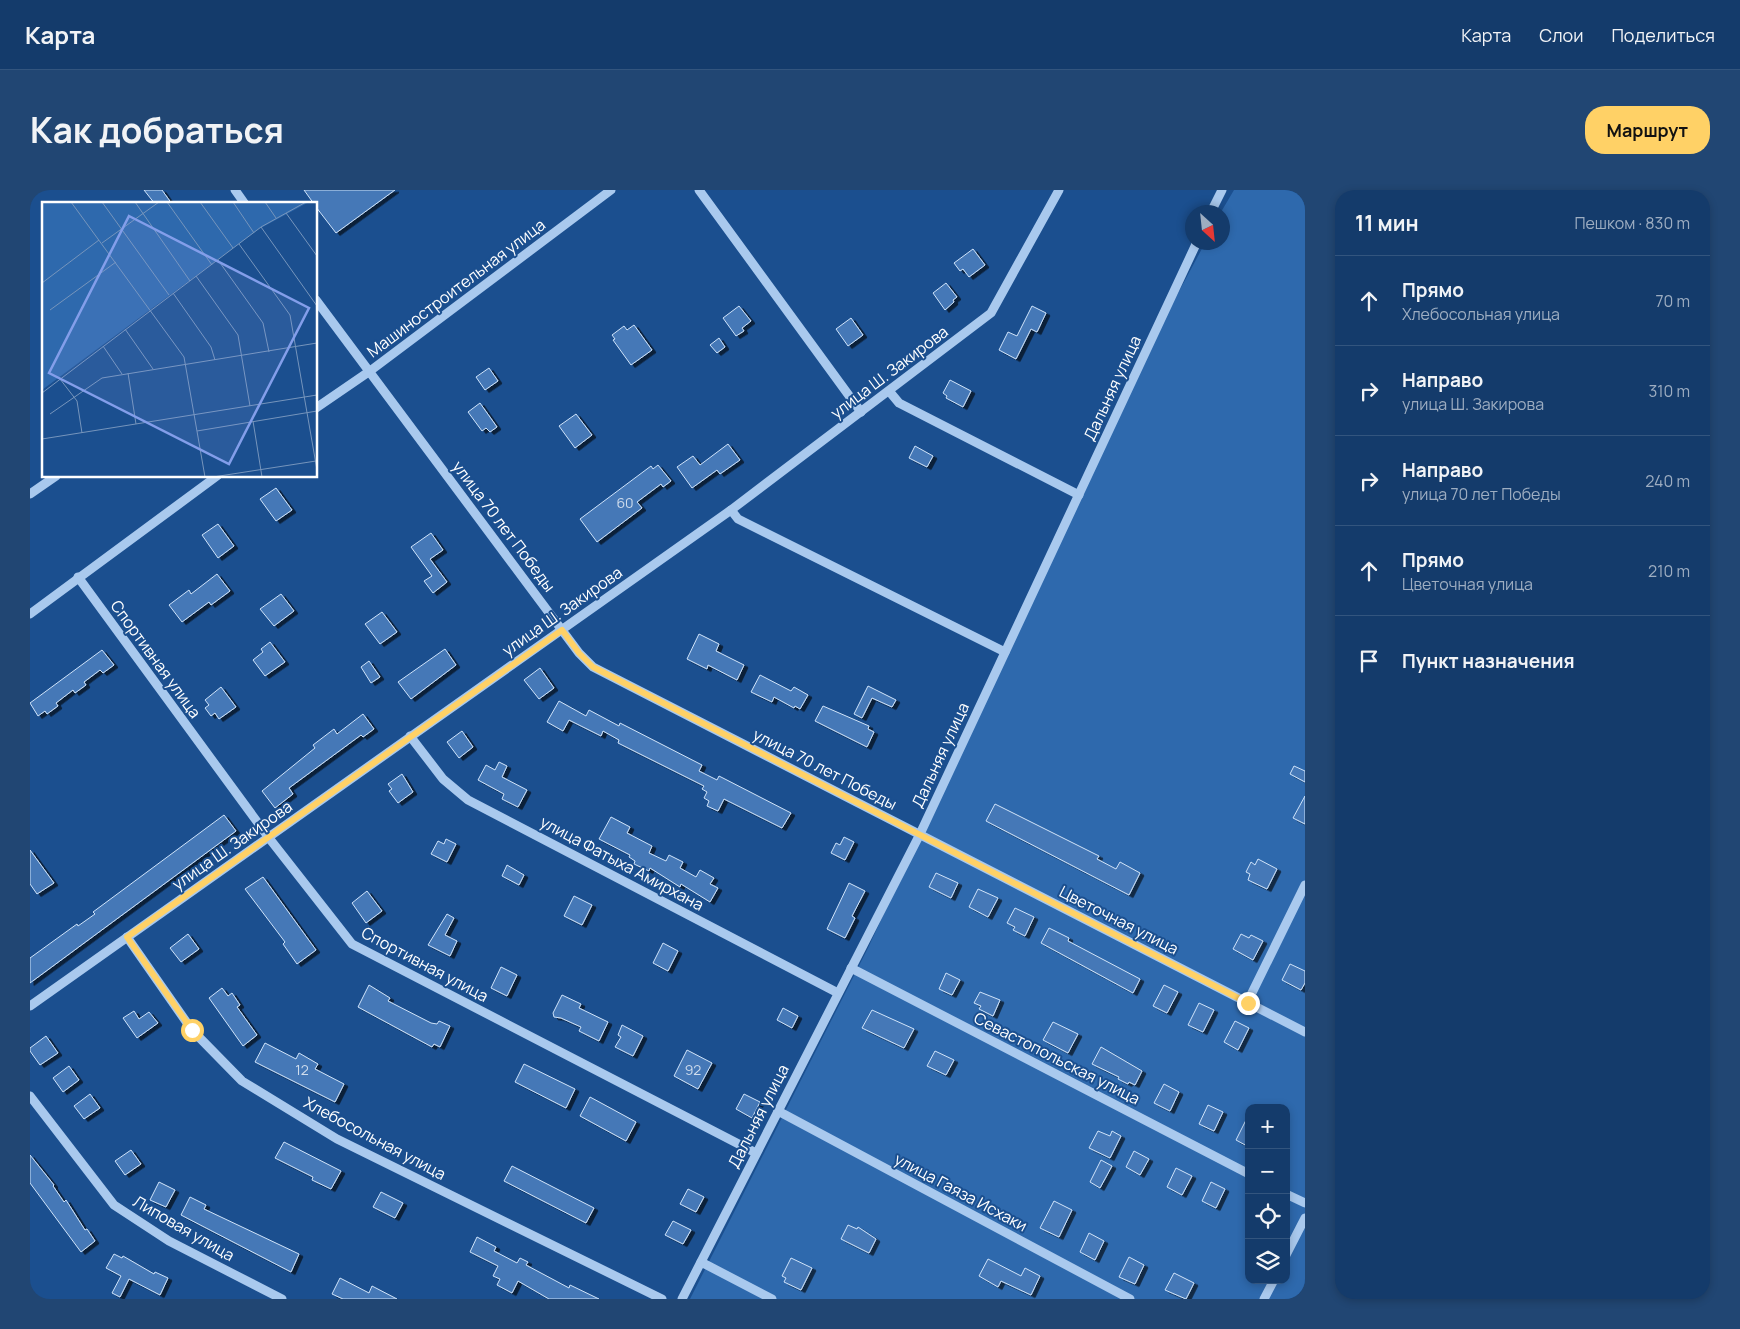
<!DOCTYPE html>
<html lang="ru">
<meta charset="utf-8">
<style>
body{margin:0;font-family:Manrope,sans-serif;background:#214673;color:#f1f3f6}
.controls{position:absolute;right:15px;bottom:15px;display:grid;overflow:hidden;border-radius:10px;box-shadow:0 2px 8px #0003}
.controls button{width:45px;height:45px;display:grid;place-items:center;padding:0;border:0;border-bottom:1px solid #33557e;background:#143b6b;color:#f1f3f6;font:25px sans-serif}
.compass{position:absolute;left:1155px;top:15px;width:45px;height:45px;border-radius:50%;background:#143b6b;box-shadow:0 2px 8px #0003;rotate:153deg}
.stop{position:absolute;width:15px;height:15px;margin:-11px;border:4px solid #ffd166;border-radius:50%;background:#fff}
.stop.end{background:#ffd166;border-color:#fff;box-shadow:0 1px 5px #0008}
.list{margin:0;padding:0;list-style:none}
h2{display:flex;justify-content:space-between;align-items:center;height:65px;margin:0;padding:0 20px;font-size:21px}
h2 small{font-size:16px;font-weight:400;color:#9dadc1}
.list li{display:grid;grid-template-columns:32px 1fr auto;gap:15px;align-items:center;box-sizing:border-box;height:90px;padding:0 20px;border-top:1px solid #33557e}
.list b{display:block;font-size:19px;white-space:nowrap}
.list p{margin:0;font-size:16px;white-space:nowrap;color:#9dadc1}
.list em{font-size:16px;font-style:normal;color:#9dadc1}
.icon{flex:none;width:28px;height:28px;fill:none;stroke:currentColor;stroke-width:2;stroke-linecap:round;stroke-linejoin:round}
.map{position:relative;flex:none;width:1275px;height:1109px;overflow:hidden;border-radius:20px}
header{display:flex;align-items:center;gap:30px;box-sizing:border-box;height:70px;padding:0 25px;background:#143b6b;border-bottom:1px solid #33557e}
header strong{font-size:24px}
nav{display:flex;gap:28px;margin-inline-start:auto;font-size:18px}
.intro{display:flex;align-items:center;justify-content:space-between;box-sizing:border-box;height:120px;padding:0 30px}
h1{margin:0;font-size:35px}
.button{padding:12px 22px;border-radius:20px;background:#ffd166;color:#111;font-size:18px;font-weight:700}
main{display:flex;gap:30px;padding:0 30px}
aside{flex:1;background:#143b6b;border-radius:20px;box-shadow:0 2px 8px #0003}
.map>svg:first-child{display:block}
</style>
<header>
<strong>Карта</strong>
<nav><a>Карта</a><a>Слои</a><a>Поделиться</a></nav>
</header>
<div class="intro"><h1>Как добраться</h1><a class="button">Маршрут</a></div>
<main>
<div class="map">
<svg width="1275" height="1109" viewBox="0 0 1275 1109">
<defs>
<filter id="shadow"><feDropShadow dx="4" dy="2.5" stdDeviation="0" flood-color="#0009"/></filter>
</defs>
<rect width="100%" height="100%" fill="#1b4f8f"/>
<path fill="#2e69ad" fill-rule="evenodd" d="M1204,0H1275V1109H660L838,758L1118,159L1175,53L1192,52L1191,22ZM1219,918H1256V1090H1219Z"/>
<g fill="#4478b7" stroke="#cfe3fa" filter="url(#shadow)">
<polygon points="114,0 132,0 142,14 125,14"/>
<polygon points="274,0 365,0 306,43 286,17 286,14 284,14"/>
<polygon points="943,59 955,75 939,87 933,79 930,81 924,73"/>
<polygon points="916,93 927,107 923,110 924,112 915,120 903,103"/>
<polygon points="709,116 721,131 712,138 714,141 706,146 693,128"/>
<polygon points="1002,116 1016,123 1007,142 1001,139 986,169 969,160 978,142 987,146"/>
<polygon points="821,128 833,145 818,156 806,139"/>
<polygon points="604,135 622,160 601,175 583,150 585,149 582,145 594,136 597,140"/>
<polygon points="689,148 695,157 687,163 680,155"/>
<polygon points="459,178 468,191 455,200 446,187"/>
<polygon points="920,190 941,201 933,217 916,208 917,206 913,203"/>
<polygon points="450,213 467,237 460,242 456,238 452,241 438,222"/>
<polygon points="546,224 562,245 545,258 529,236"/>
<polygon points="698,254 710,270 690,284 687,280 662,298 647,277 663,266 670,275"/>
<polygon points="885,256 903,266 897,277 879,268"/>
<polygon points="628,275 641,291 633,297 631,294 607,312 612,318 567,352 550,329 621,276 623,279"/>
<polygon points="246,298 262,320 246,331 230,309"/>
<polygon points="188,334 204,356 188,368 172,345"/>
<polygon points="401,343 413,360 400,369 417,392 403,403 394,391 402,386 381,357"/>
<polygon points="187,384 200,401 181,415 179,412 152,432 139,415 159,400 161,404"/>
<polygon points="251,404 264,421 244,436 230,419"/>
<polygon points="352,422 367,442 350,454 335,434"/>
<polygon points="669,444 689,454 686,461 714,475 707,490 678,475 677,479 657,469"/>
<polygon points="240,452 255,472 235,486 223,470 233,462 231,459"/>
<polygon points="415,459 426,475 381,509 368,492"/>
<polygon points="72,460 84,475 73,483 70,480 54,492 56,495 45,503 43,500 26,513 28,516 17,524 15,521 8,526 0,513"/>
<polygon points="339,471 350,487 341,493 331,477"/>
<polygon points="510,478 524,498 509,509 494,490"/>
<polygon points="730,485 761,501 764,497 778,505 770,519 765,516 764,518 744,507 742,512 721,502"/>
<polygon points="838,496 866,510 862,517 842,508 832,528 824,524"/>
<polygon points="191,497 206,517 189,529 185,523 181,526 175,518 179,515 175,510"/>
<polygon points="529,511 556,526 559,520 589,536 590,533 672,575 669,581 687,590 689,586 761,623 752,638 694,609 688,621 677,616 679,611 674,608 677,602 672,599 674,596 588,553 589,550 573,541 571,546 539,530 533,541 517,532"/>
<polygon points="793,516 839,536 838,539 844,542 837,557 785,531"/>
<polygon points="333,524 344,539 333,547 331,545 259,598 263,604 245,618 232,601 285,558 283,555 304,539 307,544"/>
<polygon points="432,541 443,557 429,568 417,552"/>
<polygon points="469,572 477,576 472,587 497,600 488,617 472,609 474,604 448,590 456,575 465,580"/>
<polygon points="1264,576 1275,581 1275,592 1260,584"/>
<polygon points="372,584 383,602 368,613 359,601 362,599 358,594"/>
<polygon points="1275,606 1275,634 1263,628"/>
<polygon points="965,614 1069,666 1067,669 1086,679 1090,672 1110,683 1099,705 956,631"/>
<polygon points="194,625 206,641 0,793 0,768 47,734 48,736 65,724 63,722"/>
<polygon points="581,627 600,637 597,643 622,656 619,663 636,671 639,665 653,672 650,678 666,687 670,680 684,688 680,694 688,698 680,712 651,694 650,697 620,678 619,681 604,674 605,671 599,667 600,665 569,649"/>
<polygon points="814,647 824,652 815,670 801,663 806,653 810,655"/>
<polygon points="416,649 426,654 417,672 401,664 408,651 414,654"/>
<polygon points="0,660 24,693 7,704 0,694"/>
<polygon points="1228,669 1247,679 1237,699 1218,690 1220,684 1216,682 1221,672 1225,675"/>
<polygon points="477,675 494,685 489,695 472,686"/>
<polygon points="906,683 928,693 921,708 899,697"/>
<polygon points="233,687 286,760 267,774 253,754 255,752 215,699"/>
<polygon points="819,693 835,701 822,726 825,728 815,748 797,739"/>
<polygon points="948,699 968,708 958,727 939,717"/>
<polygon points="337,701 352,721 336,733 322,713"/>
<polygon points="544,706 562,715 552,735 534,726"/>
<polygon points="985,718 1004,727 995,746 983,740 985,737 977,733"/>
<polygon points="417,724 424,728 415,745 427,751 420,766 398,755"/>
<polygon points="1019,738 1039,748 1038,751 1110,789 1103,803 1011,753"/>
<polygon points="158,744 169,759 151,772 140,758"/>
<polygon points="1211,744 1219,748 1221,745 1233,751 1223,770 1203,759"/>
<polygon points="633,753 648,761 638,781 623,773"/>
<polygon points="1260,774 1275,781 1275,793 1271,800 1252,790"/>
<polygon points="471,777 487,785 477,806 461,798"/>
<polygon points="916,783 930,790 922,805 909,799"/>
<polygon points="339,795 360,808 358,811 401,833 407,834 409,831 420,836 410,857 404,854 402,857 328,817"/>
<polygon points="1134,795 1148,802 1137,823 1123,816"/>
<polygon points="192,798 198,806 202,803 210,815 207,817 227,845 213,856 179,808"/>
<polygon points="950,802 970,810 963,826 949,819 951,816 944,813"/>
<polygon points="532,805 551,814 549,818 578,832 569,851 549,841 551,837 531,828 524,827 523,823"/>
<polygon points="1169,813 1184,820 1173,842 1158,835"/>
<polygon points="753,818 768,826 762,838 747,830"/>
<polygon points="842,820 884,839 874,858 832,838"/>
<polygon points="104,821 109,829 119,822 128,833 107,848 93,828"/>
<polygon points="1205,831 1219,838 1208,860 1194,852"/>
<polygon points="1023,832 1048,844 1038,863 1013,850"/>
<polygon points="592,835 613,846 603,866 585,857 591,847 588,845"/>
<polygon points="16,846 28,863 10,875 0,861 0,858"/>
<polygon points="235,853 266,869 269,863 288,874 285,879 314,894 305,912 225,872"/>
<polygon points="1071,857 1112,881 1105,895 1099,892 1098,894 1088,889 1089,887 1062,874"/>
<polygon points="657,860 682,873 668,899 644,886"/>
<polygon points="905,861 924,870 916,885 897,876"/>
<polygon points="494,874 545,899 536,918 485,892"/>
<polygon points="39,876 49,890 33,902 23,888"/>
<polygon points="1134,894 1149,902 1140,921 1124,913"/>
<polygon points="60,904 70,918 54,929 44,916"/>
<polygon points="714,904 730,912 722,928 706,919"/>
<polygon points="560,907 606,932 596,951 550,926"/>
<polygon points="1178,915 1193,922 1184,941 1169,934"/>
<polygon points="1219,924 1219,957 1206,950"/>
<polygon points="1068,941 1080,946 1082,941 1091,946 1080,968 1059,958"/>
<polygon points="254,952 311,981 301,999 282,990 283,987 245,968"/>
<polygon points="101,960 111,974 95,985 85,971"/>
<polygon points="1104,961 1119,969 1110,985 1096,977"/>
<polygon points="0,965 24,995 23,996 34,1012 36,1010 55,1040 57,1039 65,1051 51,1062 0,993"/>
<polygon points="1071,970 1082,976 1070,998 1060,992"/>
<polygon points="482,976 564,1018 556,1033 474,991"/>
<polygon points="1146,978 1162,986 1152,1005 1137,997"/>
<polygon points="129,992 145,1000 136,1017 120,1010"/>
<polygon points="1181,992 1195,999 1186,1018 1172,1011"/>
<polygon points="658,999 674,1007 666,1022 650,1014"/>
<polygon points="351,1002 373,1013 365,1028 343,1017"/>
<polygon points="160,1007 176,1015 174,1019 269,1064 261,1082 151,1025"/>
<polygon points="1024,1011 1042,1020 1029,1047 1010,1038"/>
<polygon points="643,1031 661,1040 653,1054 635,1045"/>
<polygon points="818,1035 827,1039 828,1037 846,1049 839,1063 811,1049"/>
<polygon points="1059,1043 1074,1051 1065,1070 1050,1062"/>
<polygon points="447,1047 466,1057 464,1061 487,1073 490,1068 498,1072 496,1075 539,1098 540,1095 569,1109 519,1109 488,1091 482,1103 467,1095 470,1089 463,1086 468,1076 440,1062"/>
<polygon points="84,1064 92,1068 93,1066 124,1084 125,1082 138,1088 130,1105 99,1089 90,1107 82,1103 91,1086 76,1078"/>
<polygon points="1099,1067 1114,1075 1105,1094 1089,1087"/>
<polygon points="761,1068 782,1078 771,1100 754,1092 756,1088 752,1086"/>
<polygon points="958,1069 991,1086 995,1078 1010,1086 1001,1105 971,1091 968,1097 949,1086"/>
<polygon points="1144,1083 1164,1093 1156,1109 1135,1100"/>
<polygon points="310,1088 339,1103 342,1096 367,1109 313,1109 302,1104"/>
</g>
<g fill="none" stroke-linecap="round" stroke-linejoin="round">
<g stroke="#a9c9ee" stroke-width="9">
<polyline points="205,0 215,14"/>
<polyline points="669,0 831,222"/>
<polyline points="1181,22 1192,0"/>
<polyline points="286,110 549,463 563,477 1275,842"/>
<polyline points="859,201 869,213 1049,305"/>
<polyline points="286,218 340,181 581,0"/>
<polyline points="0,304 26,286"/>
<polyline points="701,320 708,329 975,462"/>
<polyline points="48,387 239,648 322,754 726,963"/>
<polyline points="0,424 187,286"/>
<polyline points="380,546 413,589 438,610 808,803"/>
<polyline points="97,747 162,840 212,891 307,949 632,1109"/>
<polyline points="821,778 1219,984"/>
<polyline points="1217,813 1275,695"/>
<polyline points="0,816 701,320 961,123 1029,0"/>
<polyline points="0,906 84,1015 139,1051 252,1109"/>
<polyline points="748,921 1100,1109"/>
<polyline points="1256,1004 1275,1013"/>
<polyline points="1256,1065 1275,1028"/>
<polyline points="671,1072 742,1109"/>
<polyline points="652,1109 890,644 1167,52"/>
<polyline points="1234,1109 1244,1090"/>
</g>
</g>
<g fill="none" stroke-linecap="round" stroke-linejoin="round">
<polyline stroke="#ffd166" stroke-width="6" points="162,840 97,747 532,440 549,463 563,477 1218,813"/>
</g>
<g text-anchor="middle" stroke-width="4" stroke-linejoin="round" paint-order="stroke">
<g font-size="14" fill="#d0dded">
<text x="595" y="318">60</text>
<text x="272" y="885">12</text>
<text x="663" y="885">92</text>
</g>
<g font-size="16" fill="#fff" stroke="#1b4f8f">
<text transform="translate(426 98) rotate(-37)" y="6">Машиностроительная улица</text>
<text transform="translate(859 182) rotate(-37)" y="6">улица Ш. Закирова</text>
<text transform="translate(1082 198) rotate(-65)" y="6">Дальняя улица</text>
<text transform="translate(474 336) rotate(53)" y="6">улица 70 лет Победы</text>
<text transform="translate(532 421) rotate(-35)" y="6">улица Ш. Закирова</text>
<text transform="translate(126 469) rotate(54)" y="6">Спортивная улица</text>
<text transform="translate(910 565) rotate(-65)" y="6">Дальняя улица</text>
<text transform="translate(795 579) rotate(27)" y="6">улица 70 лет Победы</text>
<text transform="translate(202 655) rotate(-35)" y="6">улица Ш. Закирова</text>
<text transform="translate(592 673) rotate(28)" y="6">улица Фатыха Амирхана</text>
<text transform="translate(1089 730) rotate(27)" y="6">Цветочная улица</text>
<text transform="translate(395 774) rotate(28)" y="6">Спортивная улица</text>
<text transform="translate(1027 868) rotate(27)" y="6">Севастопольская улица</text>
<text transform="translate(728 926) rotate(-63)" y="6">Дальняя улица</text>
<text transform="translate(345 948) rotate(28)" y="6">Хлебосольная улица</text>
<text transform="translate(931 1002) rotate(28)" y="6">улица Гаяза Исхаки</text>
<text transform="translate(154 1038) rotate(30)" y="6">Липовая улица</text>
</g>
</g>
<g transform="translate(12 12)">
<rect width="275" height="275" fill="#1b4f8f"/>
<path d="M0,0H267L217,27L0,188Z" fill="#2e69ad"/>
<path fill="none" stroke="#7695bc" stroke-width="1" d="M29,0L142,155L163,275M60,0L127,93M93,0L148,79M125,0L170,63M158,0L191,46M191,0L212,31M223,0L234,16M244,11L275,54M219,25L275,104M60,41L117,0M197,42L248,113L275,268M176,58L221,121L227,150M154,74L196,133L208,204M0,81L57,38M131,91L169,145L173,158M8,108L74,60M83,127L111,167M61,144L80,172M86,171L94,222M18,177L35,199L40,231M0,191L219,25L264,0M8,212L60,176L275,141M211,219L220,275M155,229L275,209M0,237L275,193M171,275L274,259"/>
<path fill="#839eea" fill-opacity="0.15" stroke="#839eea" stroke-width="2.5" d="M87,14L267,106L187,262L7,171Z"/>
<rect width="275" height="275" fill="none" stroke="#fff" stroke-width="2.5"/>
</g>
</svg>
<div class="controls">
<button>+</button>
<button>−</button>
<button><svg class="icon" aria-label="locate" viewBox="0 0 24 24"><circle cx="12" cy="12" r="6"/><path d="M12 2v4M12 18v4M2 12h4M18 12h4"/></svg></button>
<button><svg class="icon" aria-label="layers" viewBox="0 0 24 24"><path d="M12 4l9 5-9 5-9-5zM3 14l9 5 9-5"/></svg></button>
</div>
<svg class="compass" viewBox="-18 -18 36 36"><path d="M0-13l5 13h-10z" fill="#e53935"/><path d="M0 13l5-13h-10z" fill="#9dadc1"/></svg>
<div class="stop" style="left:162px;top:840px"></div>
<div class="stop end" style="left:1218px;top:813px"></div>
</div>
<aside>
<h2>11 мин<small>Пешком · 830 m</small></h2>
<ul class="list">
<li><svg class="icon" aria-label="ahead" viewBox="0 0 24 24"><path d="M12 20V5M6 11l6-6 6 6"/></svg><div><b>Прямо</b><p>Хлебосольная улица</p></div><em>70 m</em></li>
<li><svg class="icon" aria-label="right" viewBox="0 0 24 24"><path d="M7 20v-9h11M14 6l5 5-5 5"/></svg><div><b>Направо</b><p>улица Ш. Закирова</p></div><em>310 m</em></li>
<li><svg class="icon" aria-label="right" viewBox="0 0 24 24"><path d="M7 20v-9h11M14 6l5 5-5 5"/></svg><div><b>Направо</b><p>улица 70 лет Победы</p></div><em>240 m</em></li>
<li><svg class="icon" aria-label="ahead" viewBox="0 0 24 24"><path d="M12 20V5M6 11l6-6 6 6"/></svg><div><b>Прямо</b><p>Цветочная улица</p></div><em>210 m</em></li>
<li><svg class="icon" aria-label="arrive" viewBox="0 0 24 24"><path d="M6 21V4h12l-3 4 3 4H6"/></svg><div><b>Пункт назначения</b></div></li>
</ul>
</aside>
</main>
